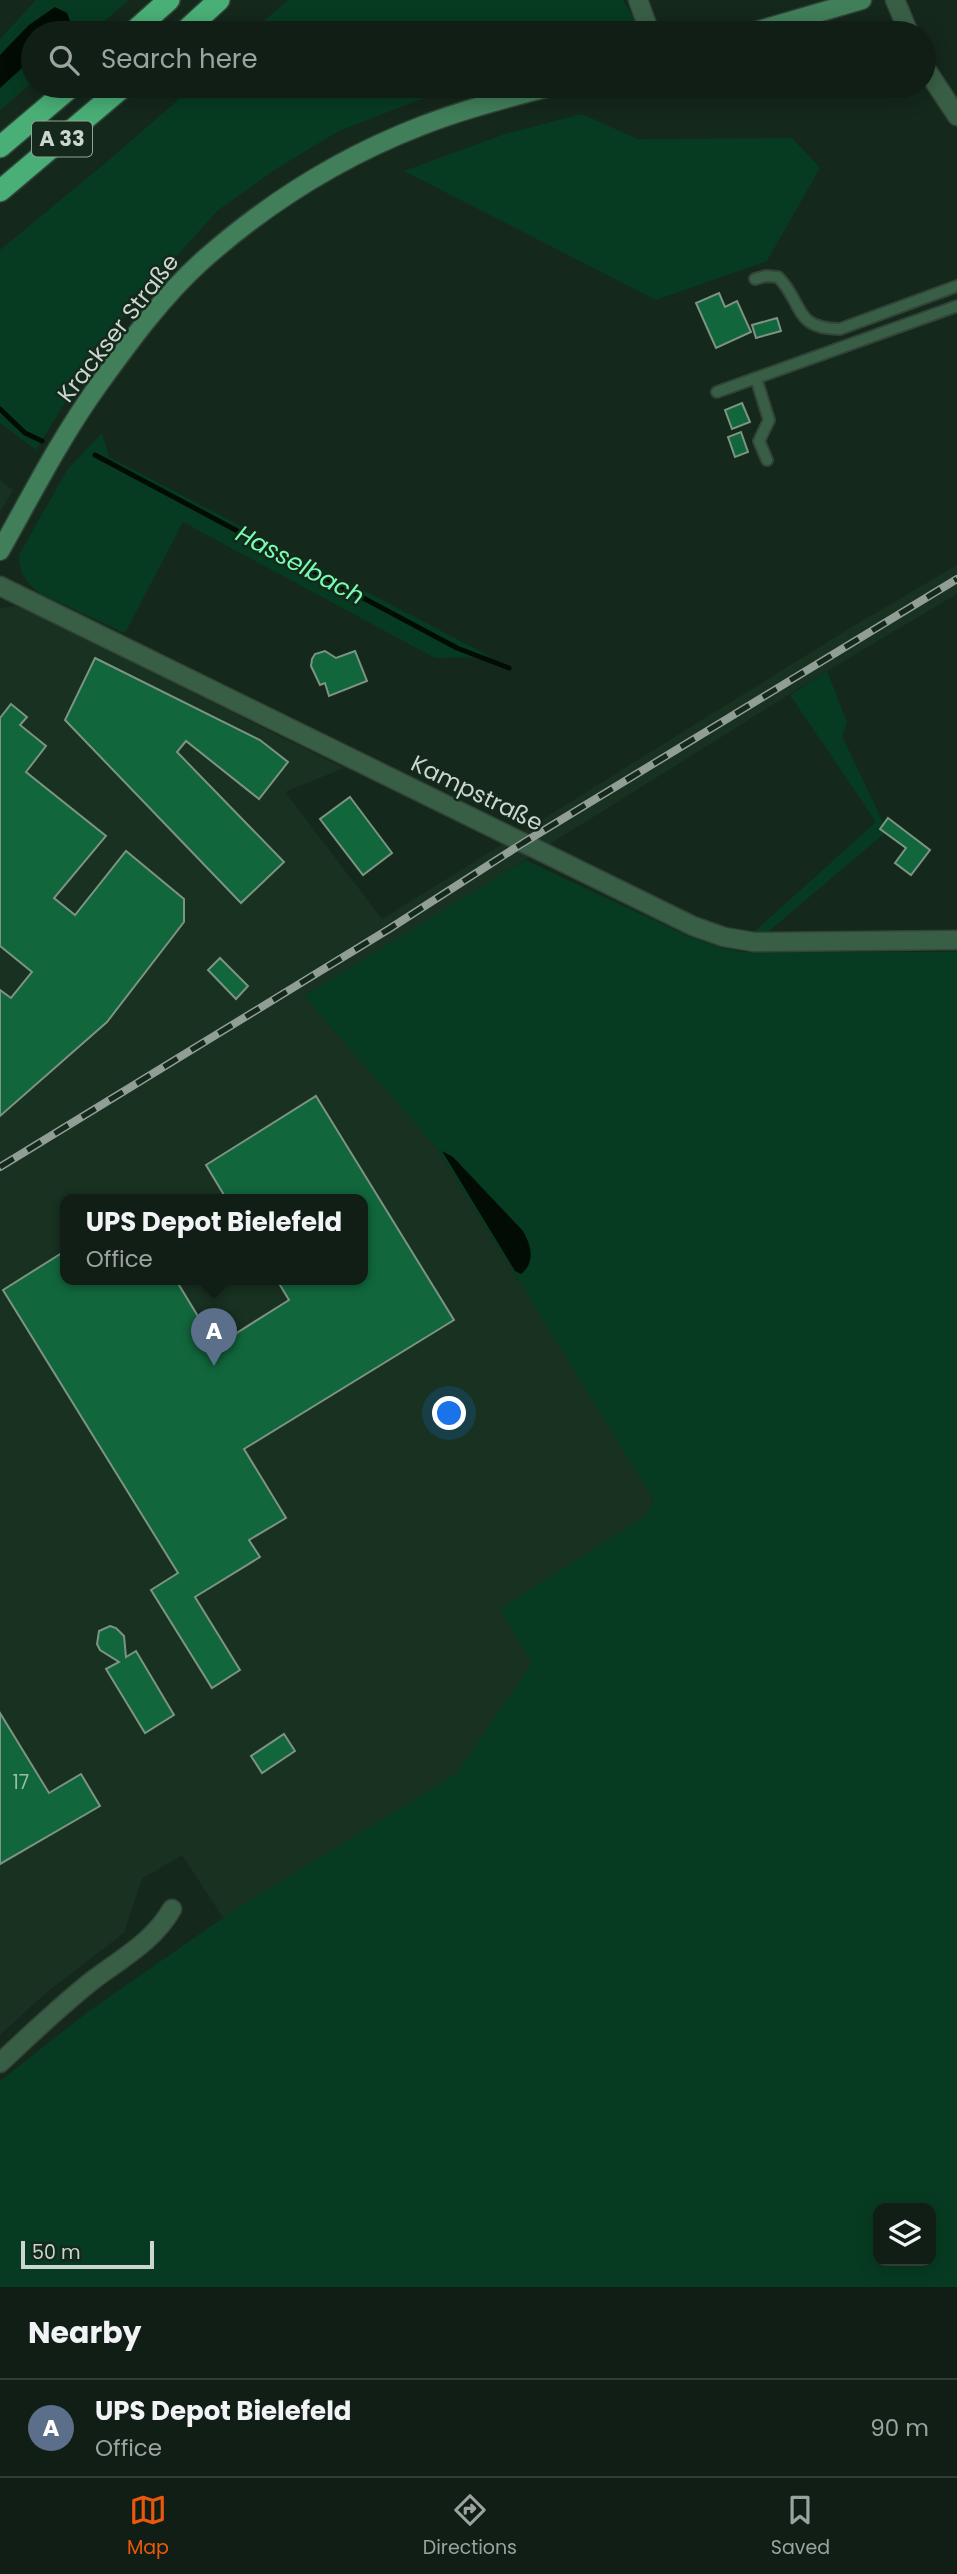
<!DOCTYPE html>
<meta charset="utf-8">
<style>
body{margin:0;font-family:Poppins,sans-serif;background:#19271e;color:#f1f3f6}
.controls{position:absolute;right:21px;bottom:21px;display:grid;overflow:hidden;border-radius:14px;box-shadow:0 4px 18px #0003}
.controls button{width:63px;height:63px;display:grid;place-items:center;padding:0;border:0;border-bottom:2px solid #303c34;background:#101e15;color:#f1f3f6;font:35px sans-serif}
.scale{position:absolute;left:21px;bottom:18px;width:133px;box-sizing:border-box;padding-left:7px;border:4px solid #cbd6ce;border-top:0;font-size:19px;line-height:24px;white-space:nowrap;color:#cbd6ce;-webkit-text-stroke:5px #15281c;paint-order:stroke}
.you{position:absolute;left:450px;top:1414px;width:24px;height:24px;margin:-18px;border:5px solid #fff;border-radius:50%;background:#1a73e8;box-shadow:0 0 0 10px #1a73e833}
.badge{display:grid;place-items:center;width:46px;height:46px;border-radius:50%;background:#ea580c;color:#fff;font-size:23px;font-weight:700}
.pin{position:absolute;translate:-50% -58px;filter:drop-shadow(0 2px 4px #0008)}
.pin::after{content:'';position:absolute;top:37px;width:24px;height:21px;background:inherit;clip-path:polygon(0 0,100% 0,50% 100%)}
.popup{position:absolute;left:60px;top:1194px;width:308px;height:91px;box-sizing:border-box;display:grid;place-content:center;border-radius:14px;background:#101e15;filter:drop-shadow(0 2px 5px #0005);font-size:23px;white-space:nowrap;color:#9ca2a0}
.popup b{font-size:26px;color:#f1f3f6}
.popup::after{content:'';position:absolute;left:50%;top:100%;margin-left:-14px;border:14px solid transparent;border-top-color:#101e15}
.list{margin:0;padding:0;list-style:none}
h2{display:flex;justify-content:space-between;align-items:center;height:91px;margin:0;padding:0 28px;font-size:30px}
h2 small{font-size:23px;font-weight:400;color:#9ca2a0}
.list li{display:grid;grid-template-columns:46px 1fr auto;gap:21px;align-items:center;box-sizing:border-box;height:98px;padding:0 28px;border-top:2px solid #303c34}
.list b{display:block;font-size:26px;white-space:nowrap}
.list p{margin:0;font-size:23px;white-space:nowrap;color:#9ca2a0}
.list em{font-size:23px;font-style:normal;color:#9ca2a0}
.icon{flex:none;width:38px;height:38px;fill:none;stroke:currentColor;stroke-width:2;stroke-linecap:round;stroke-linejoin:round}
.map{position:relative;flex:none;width:957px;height:2287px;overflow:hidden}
.search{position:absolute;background:#101e15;box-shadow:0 4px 18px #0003;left:21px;right:21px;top:21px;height:77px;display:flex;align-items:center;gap:18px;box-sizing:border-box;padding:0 24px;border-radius:38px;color:#9ca2a0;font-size:26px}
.sheet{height:189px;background:#101e15}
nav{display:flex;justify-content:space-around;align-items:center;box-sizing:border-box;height:98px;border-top:2px solid #303c34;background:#101e15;font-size:19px;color:#9ca2a0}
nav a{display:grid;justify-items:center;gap:4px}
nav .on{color:#ea580c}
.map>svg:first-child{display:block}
</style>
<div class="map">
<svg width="957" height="2287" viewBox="0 0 957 2287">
<rect width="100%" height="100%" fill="#15281c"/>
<g fill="#183121" fill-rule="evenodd">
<polygon points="0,480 13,490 0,512"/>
<path d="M957,565V594L827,671L398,939L304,996L439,1151L654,1500L645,1516L532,1663L456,1774L223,1918L182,1855L142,1879L124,1933L47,1992L0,2035V608L15,606L33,613L344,768L285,792L382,919L850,628ZM65,1200H363V1280H65Z"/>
</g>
<g fill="#073b21" fill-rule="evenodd">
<polygon points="36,0 129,0 90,33 59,33 67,26 29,25 0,55 0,39"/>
<polygon points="288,0 623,0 633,17 638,33 250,33"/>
<polygon points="33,58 33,82 0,110 0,88"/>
<polygon points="194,86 454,86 337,132 276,169 217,211 132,306 96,352 36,450 0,423 0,250 115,155"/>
<polygon points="582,114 637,139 792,138 820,168 767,261 656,300 404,171 505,134"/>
<path d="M102,433L109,457L491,657L435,658L183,522L125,633L39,593C25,581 19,572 19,555L67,470Z"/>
<polygon points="827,671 847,722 842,736 887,831 768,932 755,931 876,822 790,695"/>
<path d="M525,860L690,937L721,948L743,952H957V2287H0V2081L89,2011L233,1911L456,1774L532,1663L500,1609L645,1516L654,1500L439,1151L304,996ZM878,2208H931V2261H878Z"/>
</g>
<g fill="#020c05">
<polygon points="55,7 67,13 70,21 59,33 33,33 33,58 0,88 0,55 29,25"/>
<path d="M442,1151L453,1157L523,1231C531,1245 536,1262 521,1274L515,1271Z"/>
</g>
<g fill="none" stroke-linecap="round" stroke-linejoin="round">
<g stroke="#020c05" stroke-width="5">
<polyline points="0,409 25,433 42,441"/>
<polyline points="95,455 457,648 509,668"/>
</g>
</g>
<g fill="#11663c" stroke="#7d9384" stroke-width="2">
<polygon points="719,293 725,307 737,301 751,332 716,348 696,303"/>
<polygon points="777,318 781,331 756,338 752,325"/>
<polygon points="742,403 750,422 732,429 725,410"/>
<polygon points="741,432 748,452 735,457 728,437"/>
<polygon points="325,651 336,658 355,651 367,681 329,696 325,683 320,685 311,666 312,659 315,654"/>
<polygon points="95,658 260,740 288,762 259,799 186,741 177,752 284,862 241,903 65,720"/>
<polygon points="11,704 27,717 20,725 46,746 26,772 106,836 54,898 75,915 126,851 184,899 184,922 107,1022 0,1116 0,990 11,998 32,972 0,946 0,718"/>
<polygon points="350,797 392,853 363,875 320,819"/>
<polygon points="888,818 930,850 911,875 895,863 906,848 880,829"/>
<polygon points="220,958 248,986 236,999 208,970"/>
<polygon points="316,1096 454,1320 244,1449 286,1518 249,1540 260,1557 195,1597 240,1670 212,1688 151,1590 178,1573 3,1290 65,1251 65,1280 176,1280 216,1346 289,1300 277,1280 363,1280 363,1200 227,1200 206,1165"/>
<polygon points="110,1626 116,1628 124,1636 126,1657 136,1651 174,1715 145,1733 106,1669 119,1662 100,1650 97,1644 99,1631"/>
<polygon points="0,1713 49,1793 81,1774 100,1806 0,1864"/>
<polygon points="284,1734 295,1751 262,1773 251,1756"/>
</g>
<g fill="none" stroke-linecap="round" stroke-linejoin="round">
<defs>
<g id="lane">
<path d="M755,279L766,276L778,277C804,303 793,329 840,329L957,286"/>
<polyline points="756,378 769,420 759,441 767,460"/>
<polyline points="717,392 957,306"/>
</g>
<g id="street">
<polyline points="638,0 650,33"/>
<polyline points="895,0 909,33"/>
<polyline points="924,66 957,116"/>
<polyline points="0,586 693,926 724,937 754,942 957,940"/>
<path d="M0,2063C30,2035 60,2006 93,1980C122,1958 153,1942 172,1909"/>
</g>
<g id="secondary">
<polyline points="749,33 862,0"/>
<path d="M0,551C31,496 60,439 97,387C128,344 162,297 202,261C266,204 341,157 421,126C464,109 509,98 553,86"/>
</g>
<g id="highway">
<polyline points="132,33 169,0"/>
<polyline points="183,33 219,0"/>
<polyline points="0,147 72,86"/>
<polyline points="0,191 124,86"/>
</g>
</defs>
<use href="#lane" stroke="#324438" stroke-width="14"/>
<use href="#street" stroke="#324438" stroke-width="21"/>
<use href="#secondary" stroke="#324438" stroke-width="21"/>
<use href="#highway" stroke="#324438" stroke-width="24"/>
<use href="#lane" stroke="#395e46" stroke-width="10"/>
<use href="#street" stroke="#395e46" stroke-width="18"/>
<use href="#secondary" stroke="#417f5a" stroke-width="18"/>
<use href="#highway" stroke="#49af76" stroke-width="21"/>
<defs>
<polyline id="rail" points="0,1167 389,929 523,843 957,579"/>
</defs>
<use href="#rail" stroke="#919e95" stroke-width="8"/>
<use href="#rail" stroke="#15281c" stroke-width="5" stroke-dasharray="16" stroke-linecap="butt"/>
</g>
<g text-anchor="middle" stroke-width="5" stroke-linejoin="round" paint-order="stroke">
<g font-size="19" fill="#9cbaaa">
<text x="21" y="1789">17</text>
</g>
<rect fill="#15281c" stroke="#94a299" stroke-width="2" x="32" y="121.5" width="60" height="35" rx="5"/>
<g font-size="21" font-weight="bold" fill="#cbd6ce">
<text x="62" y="146">A 33</text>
</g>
<g font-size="23" fill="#cbd6ce" stroke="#15281c">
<text transform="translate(118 328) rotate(-52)" y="8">Krackser Straße</text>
<text transform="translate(477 793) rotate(26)" y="8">Kampstraße</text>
</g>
<g font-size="24" font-style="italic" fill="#79fcb0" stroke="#15281c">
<text transform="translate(300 565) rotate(28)" y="8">Hasselbach</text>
</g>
</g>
</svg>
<div class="controls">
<button><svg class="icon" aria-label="layers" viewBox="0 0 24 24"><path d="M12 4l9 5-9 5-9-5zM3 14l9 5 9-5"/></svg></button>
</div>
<div class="scale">50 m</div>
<div class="you"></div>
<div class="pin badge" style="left:214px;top:1366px;background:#5c6f8a">A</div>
<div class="popup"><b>UPS Depot Bielefeld</b>Office</div>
<div class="search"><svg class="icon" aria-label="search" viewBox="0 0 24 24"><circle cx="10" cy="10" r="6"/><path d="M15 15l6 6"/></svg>Search here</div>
</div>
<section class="sheet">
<h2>Nearby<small></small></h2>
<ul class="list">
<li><span class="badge" style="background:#5c6f8a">A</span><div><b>UPS Depot Bielefeld</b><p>Office</p></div><em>90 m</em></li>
</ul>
</section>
<nav>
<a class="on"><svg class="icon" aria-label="map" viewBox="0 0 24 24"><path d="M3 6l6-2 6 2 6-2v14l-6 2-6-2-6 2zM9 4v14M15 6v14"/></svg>Map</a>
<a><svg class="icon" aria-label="directions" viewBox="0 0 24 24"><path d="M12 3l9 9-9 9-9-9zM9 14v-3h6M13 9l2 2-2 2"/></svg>Directions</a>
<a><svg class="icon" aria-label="saved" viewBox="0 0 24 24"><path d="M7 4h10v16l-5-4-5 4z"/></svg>Saved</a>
</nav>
